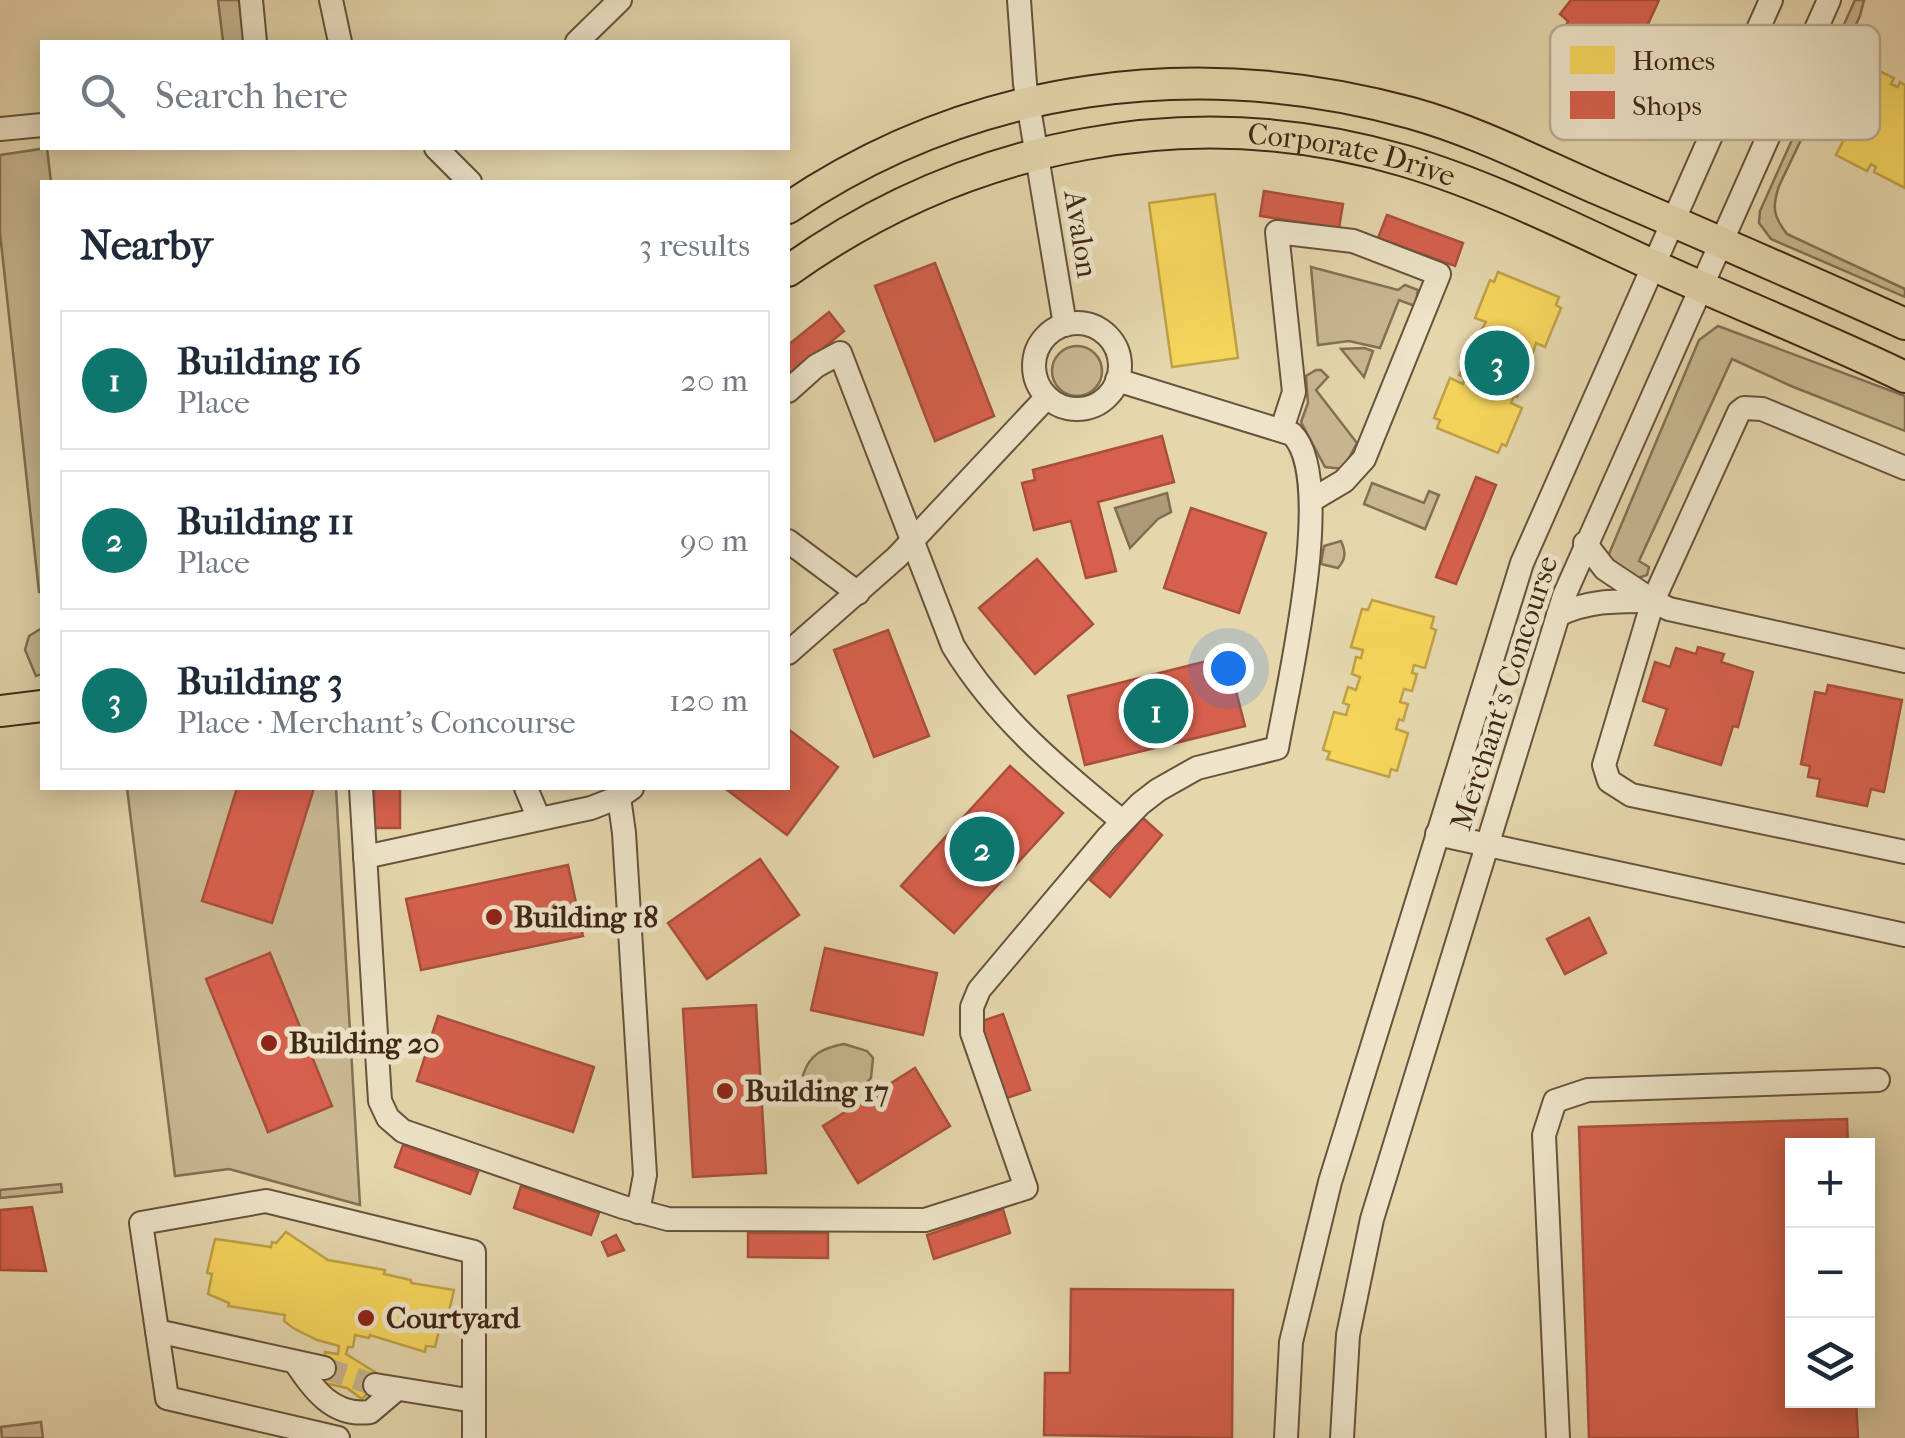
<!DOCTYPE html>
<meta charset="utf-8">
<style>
body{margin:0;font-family:"IM FELL French Canon",serif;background:#f6f6f7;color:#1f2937}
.controls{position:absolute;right:30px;bottom:30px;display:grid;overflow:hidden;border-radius:0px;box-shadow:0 5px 25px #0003}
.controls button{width:90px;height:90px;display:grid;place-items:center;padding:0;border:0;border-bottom:2px solid #e0e1e3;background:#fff;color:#1f2937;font:50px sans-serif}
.you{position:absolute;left:1228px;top:668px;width:35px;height:35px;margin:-25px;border:8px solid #fff;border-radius:50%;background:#1a73e8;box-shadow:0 0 0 15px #1a73e833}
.badge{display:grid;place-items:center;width:65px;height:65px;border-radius:50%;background:#0f766e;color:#fff;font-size:32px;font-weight:700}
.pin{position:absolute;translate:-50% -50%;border:5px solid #fff;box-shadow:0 2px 10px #0006}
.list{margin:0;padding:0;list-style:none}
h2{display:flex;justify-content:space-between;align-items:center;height:130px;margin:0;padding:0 40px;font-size:42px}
h2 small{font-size:32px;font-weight:400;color:#747a83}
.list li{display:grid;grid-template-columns:65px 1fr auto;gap:30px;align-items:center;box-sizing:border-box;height:140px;margin:0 20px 20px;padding:0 20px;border:2px solid #e0e1e3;border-radius:0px}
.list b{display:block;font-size:38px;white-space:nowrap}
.list p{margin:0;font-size:32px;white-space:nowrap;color:#747a83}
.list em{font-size:32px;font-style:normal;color:#747a83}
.icon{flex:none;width:55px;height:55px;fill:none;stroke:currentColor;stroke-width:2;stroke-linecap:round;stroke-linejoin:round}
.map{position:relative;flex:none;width:1905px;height:1438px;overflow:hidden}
.search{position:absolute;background:#fff;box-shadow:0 5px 25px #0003;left:40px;top:40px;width:750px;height:110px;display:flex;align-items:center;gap:25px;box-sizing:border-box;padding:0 35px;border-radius:0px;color:#747a83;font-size:38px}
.panel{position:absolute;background:#fff;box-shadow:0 5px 25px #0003;left:40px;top:180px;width:750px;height:610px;border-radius:0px}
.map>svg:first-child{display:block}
</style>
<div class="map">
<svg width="1905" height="1438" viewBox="0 0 1905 1438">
<rect width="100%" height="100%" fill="#e5d6ac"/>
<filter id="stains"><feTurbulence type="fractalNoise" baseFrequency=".002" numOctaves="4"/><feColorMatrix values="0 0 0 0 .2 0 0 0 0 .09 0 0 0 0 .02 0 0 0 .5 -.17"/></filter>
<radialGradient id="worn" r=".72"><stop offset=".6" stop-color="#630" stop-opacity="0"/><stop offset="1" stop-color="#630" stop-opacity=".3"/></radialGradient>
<g fill="#c9b892" stroke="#847054" stroke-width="2.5">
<polygon points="218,0 239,0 244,42 210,42 223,41"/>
<path d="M1855,0H1864L1860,16L1779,186C1772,207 1773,216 1787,234L1905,289V297L1771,239L1759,223L1760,211Z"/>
<polygon points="47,148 51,182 42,182 42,592 39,592 0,233 0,155"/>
<polygon points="1311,267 1398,290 1405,285 1418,290 1415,306 1399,300 1380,348 1349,341 1318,345"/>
<polygon points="1718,326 1905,396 1905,431 1791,386 1732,359 1639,561 1649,567 1647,575 1632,580 1606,561 1699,340"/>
<circle cx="1077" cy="371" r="25"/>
<polygon points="1364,348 1373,351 1364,377 1341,349"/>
<polygon points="1316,370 1321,370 1328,377 1316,390 1357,443 1343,469 1325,467 1301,422 1308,403 1306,376"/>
<polygon points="1372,483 1424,503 1429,491 1439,495 1425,529 1364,504"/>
<path d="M1341,541C1346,552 1346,559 1338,568L1321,564L1324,546Z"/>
<polygon points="42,628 42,674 36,676 25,650 29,636"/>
<polygon points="127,788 336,788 360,1205 229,1169 175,1176"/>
<path d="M844,1044L867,1051L873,1058L871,1078C856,1095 836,1101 814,1095L803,1075C810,1053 824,1048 844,1044Z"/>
<polygon points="61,1184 62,1192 0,1198 0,1190"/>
<polygon points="41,1422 43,1438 2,1438 1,1427"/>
</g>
<polygon fill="#ad9a79" stroke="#816c51" stroke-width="2.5" points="1167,493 1171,512 1158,519 1130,548 1115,508"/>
<g fill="#f6d55c" stroke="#bfa147" stroke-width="2.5">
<polygon points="1879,71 1894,78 1891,84 1898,87 1900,82 1905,85 1905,188 1874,172 1876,167 1871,164 1867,171 1836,155"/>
<polygon points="1215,194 1238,358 1172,367 1149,203"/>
<polygon points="1498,272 1559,297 1556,305 1561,308 1545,347 1536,343 1528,369 1522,366 1518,377 1524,380 1517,397 1514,396 1511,403 1522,408 1506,446 1502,444 1498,453 1437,428 1440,420 1434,418 1450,378 1463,384 1465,378 1459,375 1467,358 1473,360 1478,348 1472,346 1486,322 1475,318 1490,280 1494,282"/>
<polygon points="1372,600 1434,617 1431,628 1436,630 1425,668 1414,665 1412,673 1417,674 1412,691 1404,689 1400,702 1408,704 1403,721 1399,719 1396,729 1408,733 1397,771 1391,769 1389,777 1327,759 1330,752 1323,750 1334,712 1346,715 1349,705 1343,703 1348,687 1356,690 1360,677 1352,674 1356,657 1361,658 1363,650 1351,647 1362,609 1368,610"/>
<polygon points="286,1232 328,1260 385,1270 384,1274 411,1280 411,1283 454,1290 445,1328 440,1327 435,1347 426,1346 425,1352 370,1335 369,1338 355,1335 353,1347 348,1347 346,1354 383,1377 362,1399 347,1388 324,1383 325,1352 338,1354 339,1346 317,1340 293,1328 284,1321 285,1315 228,1306 229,1303 208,1294 212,1274 207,1273 215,1239 271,1247 272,1242 276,1243"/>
</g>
<g fill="#d6604d" stroke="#a94f3c" stroke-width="2.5">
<polygon points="1571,0 1659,0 1632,59 1564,30 1568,21 1560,14"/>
<polygon points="1264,191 1343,204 1339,228 1260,216"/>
<polygon points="1387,215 1463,243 1455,266 1378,238"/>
<polygon points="935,263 994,416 935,441 875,286"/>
<polygon points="829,312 844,331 788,377 788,345"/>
<polygon points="1162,436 1174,482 1098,502 1116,571 1086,578 1071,521 1034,530 1022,483 1035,480 1033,470"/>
<polygon points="1476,477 1496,485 1456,584 1436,577"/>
<polygon points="1191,508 1266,533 1239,613 1164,588"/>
<polygon points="1037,559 1093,624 1035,674 979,608"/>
<polygon points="888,630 929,736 874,757 834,650"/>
<polygon points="1698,647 1724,654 1721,662 1753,672 1738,727 1733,726 1721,765 1655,745 1667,709 1643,701 1655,662 1670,667 1676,648 1696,654"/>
<polygon points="1227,656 1245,726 1085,765 1068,696"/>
<polygon points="1828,685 1902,700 1884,792 1871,789 1867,806 1817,796 1820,779 1808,777 1810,766 1801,764 1815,692 1826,694"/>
<polygon points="788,729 838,767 787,835 727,790 788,788"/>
<polygon points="1010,766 1063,813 954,933 901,886"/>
<polygon points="237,788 314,788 272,923 202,901"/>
<rect x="374" y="788" width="26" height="40"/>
<polygon points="1143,818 1162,835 1110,897 1090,880"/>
<polygon points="760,859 799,915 707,979 668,923"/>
<polygon points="568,865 583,936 421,970 406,899"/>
<polygon points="1589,918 1606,953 1565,974 1547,939"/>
<polygon points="825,948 937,973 923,1035 811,1010"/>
<polygon points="270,953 332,1106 268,1132 206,979"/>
<polygon points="756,1005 766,1173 693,1177 683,1009"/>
<polygon points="1003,1014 1030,1090 1007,1098 979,1022"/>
<polygon points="438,1016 594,1067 573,1132 417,1081"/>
<polygon points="915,1068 950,1126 858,1183 823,1126"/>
<polygon points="1847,1119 1848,1146 1792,1146 1792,1400 1856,1400 1858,1438 1589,1438 1579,1127"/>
<polygon points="403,1145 478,1172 470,1194 395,1167"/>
<polygon points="521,1186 599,1213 591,1235 514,1208"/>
<polygon points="32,1207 46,1271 0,1270 0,1210"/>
<polygon points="1003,1209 1010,1233 934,1259 927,1235"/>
<polygon points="748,1233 828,1233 828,1258 748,1257"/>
<polygon points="616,1235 624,1250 608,1256 602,1242"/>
<polygon points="1071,1289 1233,1290 1232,1438 1044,1435 1045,1373 1070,1373"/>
</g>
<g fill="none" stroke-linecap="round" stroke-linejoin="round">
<polyline stroke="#c4b38e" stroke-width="22" stroke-dasharray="22 11" stroke-linecap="butt" points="324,1368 375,1385"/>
<defs>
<g id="minor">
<polyline points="251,0 255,42"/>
<polyline points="331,0 340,42"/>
<polyline points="1019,0 1025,84 1065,325"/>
<polyline points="577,42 620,0"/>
<polyline points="0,129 42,125"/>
<polyline points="436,148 470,182"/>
<circle cx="1077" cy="366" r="43"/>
<path d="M788,391L816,366L840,353L953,646C997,718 1057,768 1122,821"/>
<polyline points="1282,429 1294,392 1277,232 1353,241 1439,274 1364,459 1344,481 1312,500"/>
<polyline points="1905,468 1762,409 1744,408 1739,412 1653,601 1604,765 1609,781 1631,795 1905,852"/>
<polyline points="788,541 858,593"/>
<polyline points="1653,601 1669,609 1905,661"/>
<path d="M1558,615C1590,600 1617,601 1653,601L1605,569L1585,543"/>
<polyline points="788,653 897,557 1047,397"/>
<path d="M361,788L380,1101L388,1118L403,1131L623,1207L668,1219L925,1220L1026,1188L972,1033V1007L979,990L1107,838L1140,804L1158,790L1197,768L1277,748C1288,685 1337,478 1292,434L1117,380"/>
<polyline points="526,788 539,819"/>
<polyline points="619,797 624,833 645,1175 638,1212"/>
<polyline points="1437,834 1905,935"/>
<polyline points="365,857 591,808 619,797 632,788"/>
<polyline points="157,1331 324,1368"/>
<path d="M295,1362C314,1390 333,1417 370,1412L397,1389"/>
<polyline points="375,1385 474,1401"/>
<polyline points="338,1438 167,1398 141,1223 266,1201 474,1252 474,1438"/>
<polyline points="1286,1438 1291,1342 1330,1182 1522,563 1771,0"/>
<polyline points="1342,1438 1348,1335 1372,1219 1564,596 1829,0"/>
<polyline points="1558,1438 1544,1135 1555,1101 1588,1090 1878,1080"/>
</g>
<g id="major">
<path d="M788,208C974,83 1195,54 1411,113C1476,131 1538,163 1600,190C1702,234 1804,278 1905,324"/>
<path id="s1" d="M788,271C967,143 1191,98 1405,161C1496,188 1584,234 1670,273C1748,308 1828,340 1905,377"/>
<polyline points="0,711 42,706"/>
</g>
</defs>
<use href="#minor" stroke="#68533c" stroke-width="26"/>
<use href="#major" stroke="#3f2716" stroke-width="34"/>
<use href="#minor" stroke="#eee4c9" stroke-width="22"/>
<use href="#major" stroke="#e5d6ac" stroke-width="30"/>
</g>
<g fill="#8f2418" stroke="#eee4c9" stroke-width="4">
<circle cx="494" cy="917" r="10"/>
<circle cx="269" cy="1043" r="10"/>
<circle cx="725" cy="1091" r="10"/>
<circle cx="366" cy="1318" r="10"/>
</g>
<g text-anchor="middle" stroke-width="10" stroke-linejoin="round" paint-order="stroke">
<g font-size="30" fill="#3f2716" stroke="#eee4c9">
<text dy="10" stroke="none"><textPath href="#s1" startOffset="595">Corporate Drive</textPath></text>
<text transform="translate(1081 234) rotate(81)" y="10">Avalon</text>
<text transform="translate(1504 693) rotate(-72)" y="10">Merchant's Concourse</text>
</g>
<g font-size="30" font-weight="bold" fill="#3f2716" stroke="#eee4c9" text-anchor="start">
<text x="514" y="927">Building 18</text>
<text x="289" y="1053">Building 20</text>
<text x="745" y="1101">Building 17</text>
<text x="386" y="1328">Courtyard</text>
</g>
</g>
<rect x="1550" y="25" width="330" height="115" rx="15" fill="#eee4c9" stroke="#baab93" stroke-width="2.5"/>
<rect x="1570" y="46" width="45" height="28" fill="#f6d55c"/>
<rect x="1570" y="91" width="45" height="28" fill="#d6604d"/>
<g font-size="28" fill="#3f2716">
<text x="1632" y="70">Homes</text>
<text x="1632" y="115">Shops</text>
</g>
<rect width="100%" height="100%" filter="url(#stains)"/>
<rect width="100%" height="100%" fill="url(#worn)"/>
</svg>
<div class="controls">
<button>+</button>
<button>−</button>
<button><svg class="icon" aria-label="layers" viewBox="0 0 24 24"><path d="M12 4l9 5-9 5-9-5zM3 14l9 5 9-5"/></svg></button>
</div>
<div class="you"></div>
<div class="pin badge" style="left:1156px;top:711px">1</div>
<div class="pin badge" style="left:982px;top:849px">2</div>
<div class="pin badge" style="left:1497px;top:363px">3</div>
<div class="search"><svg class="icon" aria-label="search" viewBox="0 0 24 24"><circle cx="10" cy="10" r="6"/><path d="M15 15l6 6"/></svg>Search here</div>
<section class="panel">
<h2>Nearby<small>3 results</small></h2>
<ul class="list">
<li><span class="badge">1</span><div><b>Building 16</b><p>Place</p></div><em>20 m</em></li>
<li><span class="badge">2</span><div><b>Building 11</b><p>Place</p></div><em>90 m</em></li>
<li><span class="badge">3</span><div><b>Building 3</b><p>Place · Merchant's Concourse</p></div><em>120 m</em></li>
</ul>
</section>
</div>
